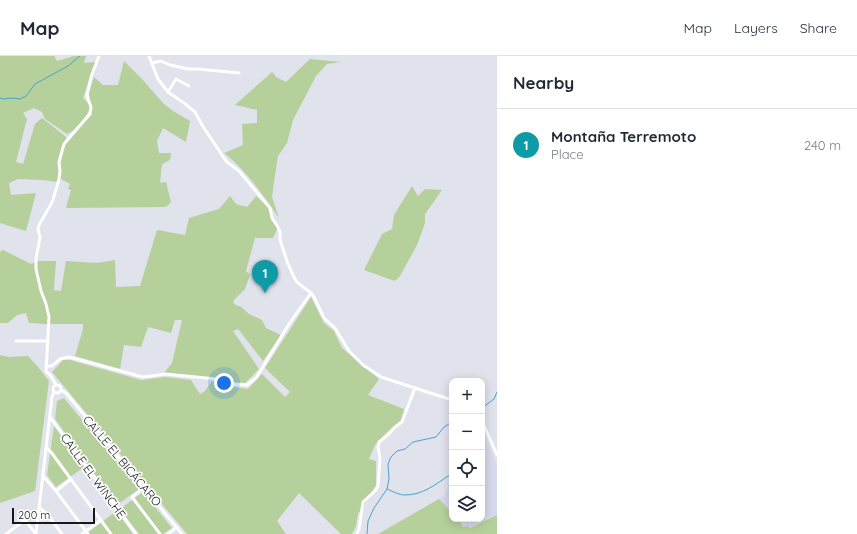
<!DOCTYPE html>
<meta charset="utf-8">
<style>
body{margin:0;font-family:Quicksand,sans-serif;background:#f2f2f3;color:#1f2937}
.controls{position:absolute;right:12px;bottom:12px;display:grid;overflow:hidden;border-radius:8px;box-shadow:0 2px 10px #0003}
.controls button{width:36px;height:36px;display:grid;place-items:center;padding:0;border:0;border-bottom:1px solid #e0e1e3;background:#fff;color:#1f2937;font:20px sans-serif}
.scale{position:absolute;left:12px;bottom:10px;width:83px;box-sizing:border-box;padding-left:4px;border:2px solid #17181b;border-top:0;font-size:11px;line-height:14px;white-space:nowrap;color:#17181b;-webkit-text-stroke:3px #fff;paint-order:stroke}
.you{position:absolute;left:224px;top:327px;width:14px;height:14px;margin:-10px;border:3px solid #fff;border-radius:50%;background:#1a73e8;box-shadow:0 0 0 6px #1a73e833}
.badge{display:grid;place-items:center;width:26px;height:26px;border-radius:50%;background:#7c3aed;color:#fff;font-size:13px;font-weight:700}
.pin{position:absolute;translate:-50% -33px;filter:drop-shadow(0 1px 2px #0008)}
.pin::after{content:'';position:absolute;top:21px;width:14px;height:12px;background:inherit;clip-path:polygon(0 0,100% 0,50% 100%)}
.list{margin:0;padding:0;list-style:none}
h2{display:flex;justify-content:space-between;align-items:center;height:52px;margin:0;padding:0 16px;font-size:17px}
h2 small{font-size:13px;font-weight:400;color:#747a83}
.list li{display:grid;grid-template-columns:26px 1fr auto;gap:12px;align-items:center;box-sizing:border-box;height:72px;padding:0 16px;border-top:1px solid #e0e1e3}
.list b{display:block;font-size:15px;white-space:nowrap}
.list p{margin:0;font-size:13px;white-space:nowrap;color:#747a83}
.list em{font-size:13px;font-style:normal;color:#747a83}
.icon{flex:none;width:22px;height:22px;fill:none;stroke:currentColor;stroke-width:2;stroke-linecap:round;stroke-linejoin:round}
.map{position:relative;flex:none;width:497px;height:478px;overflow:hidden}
header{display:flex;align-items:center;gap:24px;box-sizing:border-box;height:56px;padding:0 20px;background:#fff;border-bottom:1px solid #e0e1e3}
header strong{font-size:19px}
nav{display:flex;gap:22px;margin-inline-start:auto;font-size:14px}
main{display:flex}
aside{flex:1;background:#fff}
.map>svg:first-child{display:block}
</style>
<header>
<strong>Map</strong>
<nav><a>Map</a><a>Layers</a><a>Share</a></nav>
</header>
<main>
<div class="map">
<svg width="497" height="478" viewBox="0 0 497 478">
<rect width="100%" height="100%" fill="#e0e2ec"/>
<g fill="#d6d9eb">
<polygon points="482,375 483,376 497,409 497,459 469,472 463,471 458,463 482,463"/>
<polygon points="450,427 452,428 452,457 439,443 444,440"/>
</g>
<g fill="#b5d09a" fill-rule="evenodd">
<path d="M0,0H54L57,5L74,0H86L84,7L95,6L83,42L91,50L89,37L94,21L103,29H118L124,5L141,22L164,48L173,55L190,65L186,86L163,72L157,85L159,97H171L170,104L162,108L160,127L166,126L171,146L166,151L66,152L71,134L68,133L70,128L61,123L57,126L42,124L18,123L9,127L11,139L36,137L26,175L0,167ZM34,52L42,56L45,63L67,78C75,75 87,60 90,52V58L65,87L66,81L42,62L35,68L23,108L16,106L27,63L23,57Z"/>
<path d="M310,3L341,6L327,8L316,20L293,64L287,87L278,100L275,119L272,141L279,162C262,138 247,115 224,97L243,89L242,68L257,67V54L235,49L272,16L276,21L286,26Z"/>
<polygon points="412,130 418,140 425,133 442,134 425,158 425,167 417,189 400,220 395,225 364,214 382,178 392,173 394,159"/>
<polygon points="230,140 236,148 247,151 256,140 268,151 271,162 277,173 273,182 255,182 246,215 250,219 245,233 233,245 234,248 241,251 249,258 262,264 266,272 281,279 263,305 238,273 233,275 259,313 245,327 227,326 164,317 172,307 182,264 175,264 171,277 148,271 141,291 124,289 120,313 75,300 83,273 83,268 45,268 29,267 26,257 17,259 8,267 0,267 0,196 3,194 31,208 38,205 56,205 54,234 61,235 66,205 97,207 115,204 116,231 140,230 157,174 185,179 189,162 219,153"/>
<polygon points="311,241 324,267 334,275 342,292 379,323 368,339 404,353 401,364 384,379 375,389 369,403 376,405 376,429 358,458 356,470 352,478 341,478 299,437 277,465 286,478 187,478 52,316 63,304 70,304 141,324 165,321 191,324 200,338 205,335 212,325 226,330 248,333 262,318 285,341 290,336 265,312"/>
<polygon points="0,299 9,301 28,300 38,311 49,325 35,435 0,447"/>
<polygon points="64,342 139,433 117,449 55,363 57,345"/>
<polygon points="54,370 84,411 56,431 47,419"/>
<polygon points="143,436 172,472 163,478 139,478 120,453"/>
<polygon points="439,443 452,457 452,463 458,463 463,471 465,471 468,470 470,472 497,459 497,478 378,478"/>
<polygon points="115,456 117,456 133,478 86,478"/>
</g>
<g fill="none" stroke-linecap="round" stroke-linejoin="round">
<g stroke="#46a3d4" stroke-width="1">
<polyline points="0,42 4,43 11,42 20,43 26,40 35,28 68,10 80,0"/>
<polyline points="482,352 494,343 497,336"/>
<path d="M387,433C392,435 399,439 405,439C422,439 435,429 448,420L452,419"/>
<polyline points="367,478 368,465 374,452 387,433 389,423 388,408 391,401 397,395 405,393 413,386 436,381 444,371 452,366"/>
</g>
<g stroke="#fff" stroke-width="3">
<polyline points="149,0 158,23 168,36 184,47 195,56 202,69 224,102 227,106 239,115 270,152 272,162 278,171 280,176 280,184 288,208 295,223 298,227 311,237 314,241 324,262 335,272 349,295 363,309 381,321 452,344"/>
<polyline points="152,7 161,5 170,9 188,13 198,13 239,17"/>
<polyline points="168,36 176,23 189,30"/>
<polyline points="16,285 48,285"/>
<polyline points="46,310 52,310 60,303 69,301 143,321 166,318 216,323 226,328 247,329 256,322 289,268 311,237"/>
<circle cx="57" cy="333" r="4"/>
<polyline points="56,329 51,320 46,315 49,261 46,248 41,235 36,213 36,203 40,181 38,174 39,169 50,150 53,144 59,123 60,115 59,106 64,88 90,58 91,51 88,43 87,39 91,21 99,0"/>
<polyline points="61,334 66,337 182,478"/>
<polyline points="50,361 136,478"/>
<polyline points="482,365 497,399"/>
<polyline points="46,391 51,396 111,478"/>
<polyline points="43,420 56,435 88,478"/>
<polyline points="144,432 132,441 160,478"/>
<polyline points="56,435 71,423"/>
<polyline points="39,451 48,459 62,478"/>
<polyline points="6,478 25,464 35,477"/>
<polyline points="36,478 52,341 54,336"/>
<polyline points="82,478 101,464"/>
<polyline points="168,478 177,471"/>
<polyline points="357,478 359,473 363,446 376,434 378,430 380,402 378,391 379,386 388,379 394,372 402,366 415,332"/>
</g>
</g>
<g text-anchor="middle" stroke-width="3.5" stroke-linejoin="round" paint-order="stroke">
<g font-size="12" fill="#17181b" stroke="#fff">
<text transform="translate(122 405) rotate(50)" y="4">CALLE EL BICÁCARO</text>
<text transform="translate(93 420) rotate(54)" y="4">CALLE EL WINCHE</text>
</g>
</g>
</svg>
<div class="controls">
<button>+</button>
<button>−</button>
<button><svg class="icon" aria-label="locate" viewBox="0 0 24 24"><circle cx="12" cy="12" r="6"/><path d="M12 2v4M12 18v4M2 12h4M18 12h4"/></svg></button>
<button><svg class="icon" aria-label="layers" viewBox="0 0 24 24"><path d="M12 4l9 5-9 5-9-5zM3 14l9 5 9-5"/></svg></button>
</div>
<div class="scale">200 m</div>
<div class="you"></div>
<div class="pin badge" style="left:265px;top:237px;background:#0f9aa8">1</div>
</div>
<aside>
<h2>Nearby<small></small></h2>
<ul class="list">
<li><span class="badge" style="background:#0f9aa8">1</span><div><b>Montaña Terremoto</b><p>Place</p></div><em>240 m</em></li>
</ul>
</aside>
</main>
